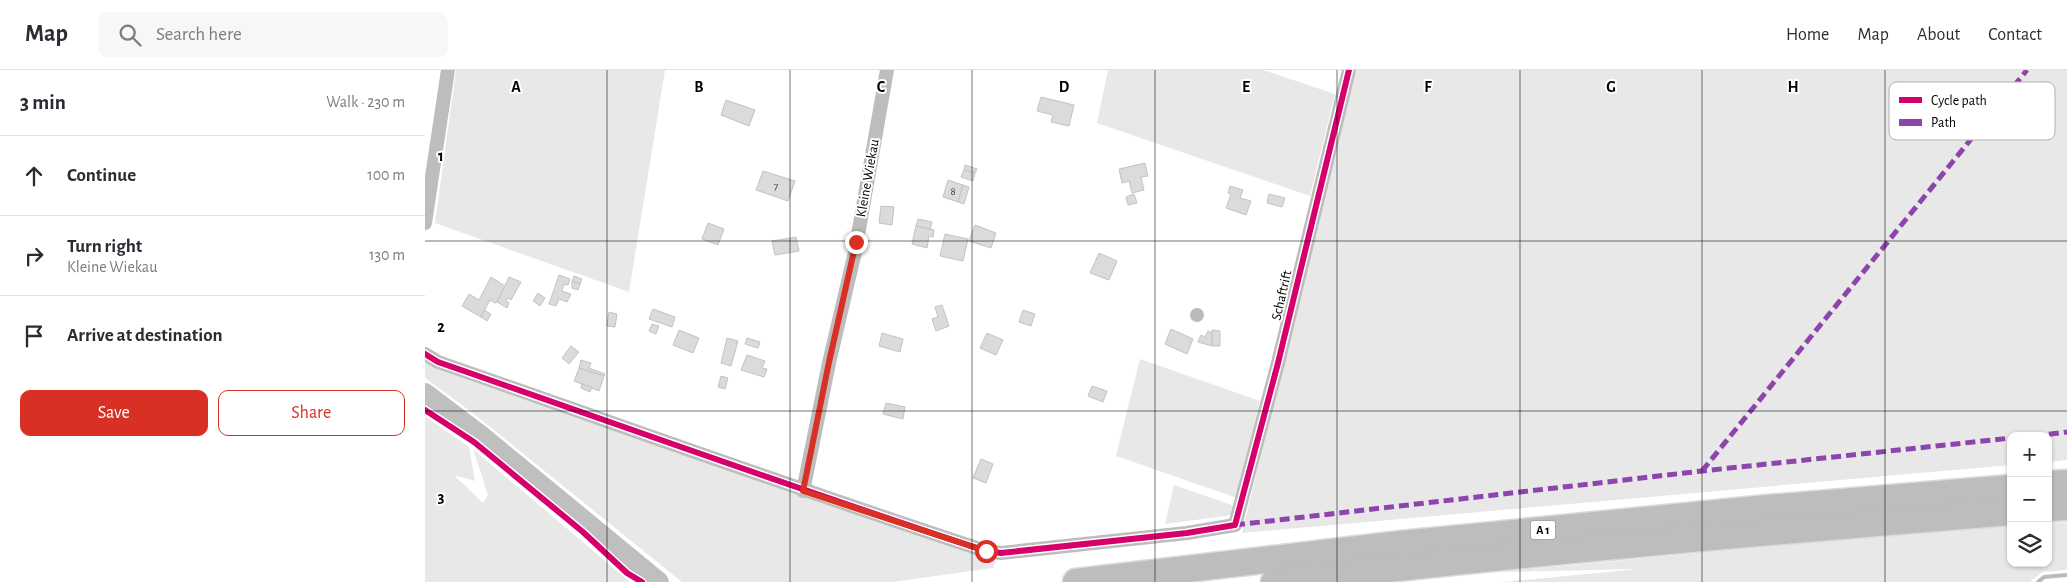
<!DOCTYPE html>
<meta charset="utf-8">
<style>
body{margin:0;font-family:"Alegreya Sans",sans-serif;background:#f7f7f7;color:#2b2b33}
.controls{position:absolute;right:15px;bottom:15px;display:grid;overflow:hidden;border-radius:10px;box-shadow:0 1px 4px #0004}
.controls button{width:45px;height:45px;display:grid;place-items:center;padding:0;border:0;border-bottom:1px solid #e1e1e2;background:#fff;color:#2b2b33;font:25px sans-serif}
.stop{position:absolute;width:15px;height:15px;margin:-11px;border:4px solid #d93025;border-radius:50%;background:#fff}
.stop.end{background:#d93025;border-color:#fff;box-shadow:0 1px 5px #0008}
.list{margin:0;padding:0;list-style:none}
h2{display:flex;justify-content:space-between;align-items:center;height:65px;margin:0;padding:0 20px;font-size:21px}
h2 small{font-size:16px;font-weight:400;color:#7c7c81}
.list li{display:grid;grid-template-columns:32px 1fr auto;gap:15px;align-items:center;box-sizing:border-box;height:80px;padding:0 20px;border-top:1px solid #e1e1e2}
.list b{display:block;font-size:19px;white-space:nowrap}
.list p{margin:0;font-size:16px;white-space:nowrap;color:#7c7c81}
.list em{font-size:16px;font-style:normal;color:#7c7c81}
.actions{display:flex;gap:10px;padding:15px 20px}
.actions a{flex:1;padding:11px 0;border:1px solid #d93025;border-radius:10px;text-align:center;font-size:18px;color:#d93025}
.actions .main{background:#d93025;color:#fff}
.icon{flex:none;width:28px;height:28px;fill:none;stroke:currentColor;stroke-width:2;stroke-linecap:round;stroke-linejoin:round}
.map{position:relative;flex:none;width:1642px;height:512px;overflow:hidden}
header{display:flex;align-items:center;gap:30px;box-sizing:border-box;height:70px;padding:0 25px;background:#fff;border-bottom:1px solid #e1e1e2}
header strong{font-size:24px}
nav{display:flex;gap:28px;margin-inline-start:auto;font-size:18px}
.search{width:350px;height:45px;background:#f7f7f7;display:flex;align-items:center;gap:12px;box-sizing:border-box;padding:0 18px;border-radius:10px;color:#7c7c81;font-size:19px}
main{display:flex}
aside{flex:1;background:#fff}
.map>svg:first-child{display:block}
</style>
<header>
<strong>Map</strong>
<div class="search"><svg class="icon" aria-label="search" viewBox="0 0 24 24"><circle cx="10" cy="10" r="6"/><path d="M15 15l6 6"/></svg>Search here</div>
<nav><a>Home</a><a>Map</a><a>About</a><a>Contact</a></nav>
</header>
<main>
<aside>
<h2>3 min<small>Walk · 230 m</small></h2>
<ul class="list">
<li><svg class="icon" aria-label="ahead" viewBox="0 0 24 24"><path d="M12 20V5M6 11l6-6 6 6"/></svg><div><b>Continue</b></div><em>100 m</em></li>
<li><svg class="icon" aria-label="right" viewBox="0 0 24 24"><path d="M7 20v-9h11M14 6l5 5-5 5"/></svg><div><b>Turn right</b><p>Kleine Wiekau</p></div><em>130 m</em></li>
<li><svg class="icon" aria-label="arrive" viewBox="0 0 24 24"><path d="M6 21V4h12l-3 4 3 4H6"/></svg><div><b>Arrive at destination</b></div></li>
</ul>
<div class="actions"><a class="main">Save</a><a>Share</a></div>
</aside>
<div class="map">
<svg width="1642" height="512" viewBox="0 0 1642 512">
<rect width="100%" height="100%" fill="#fff"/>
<g fill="#e8e8e8">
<polygon points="31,0 240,0 204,222 10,153"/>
<polygon points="683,0 838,0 910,24 885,126 672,53"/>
<polygon points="929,0 1642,0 1642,390 1623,392 1623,366 1586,366 1586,395 817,463"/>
<polygon points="715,289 835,331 812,428 691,386"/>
<polygon points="0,290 17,301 571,491 568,498 467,512 257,512 49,344 0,308"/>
<polygon points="0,346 44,377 50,411 29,405 58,433 63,425 48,379 205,512 0,512"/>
<polygon points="749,415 810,436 808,445 740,454"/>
<polygon points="1642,452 1642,500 1617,502 1605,512 1078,512 1214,499 1074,502 1464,465 1586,456 1586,493 1623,493 1623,453"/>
</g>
<circle fill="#bababa" cx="772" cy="245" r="7"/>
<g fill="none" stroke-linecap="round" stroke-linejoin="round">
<polyline stroke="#bababa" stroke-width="4" points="1613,512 1619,507 1642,505"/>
</g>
<g fill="#dbdbdb" stroke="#c3c3c3">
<polygon points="616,27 649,35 644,56 626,52 628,45 612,41"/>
<polygon points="301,30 330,40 324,56 296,45"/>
<polygon points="720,93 723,106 716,107 719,120 707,123 704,111 697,113 694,99"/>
<polygon points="540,95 552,99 550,103 539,100"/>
<polygon points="539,100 550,103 548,111 536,107"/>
<polygon points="338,101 370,111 363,131 331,120"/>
<polygon points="523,110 538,115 533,132 518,127"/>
<polygon points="538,115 544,117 539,134 533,132"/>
<polygon points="805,116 818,120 815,128 826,131 821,145 801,138 806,124 803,123"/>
<polygon points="709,124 712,133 703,135 701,127"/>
<polygon points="844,124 860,128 857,137 842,133"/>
<polygon points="456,136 469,137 467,155 454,153"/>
<polygon points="493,149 507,152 505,159 491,156"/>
<polygon points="283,153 299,159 293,175 277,169"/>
<polygon points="550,155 571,163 566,178 544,171"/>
<polygon points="491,156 509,160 508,167 504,166 502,178 487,174"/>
<polygon points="520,164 543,169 538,191 515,186"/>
<polygon points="371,167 374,181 350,185 347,171"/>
<polygon points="674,183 692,191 684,210 665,203"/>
<polygon points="134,205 145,209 143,215 139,214 137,221 146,224 142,232 134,229 131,236 124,234"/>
<polygon points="149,206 157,209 155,214 147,211"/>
<polygon points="66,207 80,216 72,232 70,233 65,230 56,247 37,236 44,224 54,230"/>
<polygon points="84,207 96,212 86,230 82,228 81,231 84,233 82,238 72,232"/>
<polygon points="147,211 155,214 153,220 147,218"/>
<polygon points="113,223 120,228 115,236 108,231"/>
<polygon points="517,235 524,256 511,261 507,249 513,247 510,237"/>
<polygon points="228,239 250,247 247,257 224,249"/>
<polygon points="59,240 66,244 62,251 56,247"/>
<polygon points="598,240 610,244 606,256 594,252"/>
<polygon points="184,242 192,244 190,257 182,256"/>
<polygon points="227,254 234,256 231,264 224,261"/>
<polygon points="746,259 768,269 762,284 740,274"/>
<polygon points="254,260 274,268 268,283 248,275"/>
<polygon points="787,260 795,261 795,276 787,276"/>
<polygon points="783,261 787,263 787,276 773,272 776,265 780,267"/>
<polygon points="457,263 478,269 475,282 454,276"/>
<polygon points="562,263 578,270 571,285 555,278"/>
<polygon points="302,268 313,271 306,296 296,293"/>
<polygon points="322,268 335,272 333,278 320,274"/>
<polygon points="146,276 154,282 144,294 137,288"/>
<polygon points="322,285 340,291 337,298 342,299 339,307 316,300"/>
<polygon points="156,290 166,293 164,298 180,304 179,306 154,298"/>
<polygon points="154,298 179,306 174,321 149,311"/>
<polygon points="296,306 303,308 300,319 293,317"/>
<polygon points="157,314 167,317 165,322 156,318"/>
<polygon points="667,316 682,321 678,332 663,326"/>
<polygon points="461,333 480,337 478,349 458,344"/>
<polygon points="556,389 568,394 561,413 548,408"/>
</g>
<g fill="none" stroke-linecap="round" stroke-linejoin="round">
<defs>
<g id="highway">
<polyline points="1623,414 1642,413"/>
<polyline points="1623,438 1642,437"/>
<polyline points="651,512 976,474 1343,438 1586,418"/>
<path d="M849,512C1094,483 1340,462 1586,442"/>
</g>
</defs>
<use href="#highway" stroke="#dbdbdb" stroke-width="29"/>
<g stroke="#bdbdbd" stroke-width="14">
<polyline points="0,153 23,0"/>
<path d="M0,284L13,292C195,355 377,421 561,481L576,483L762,463L810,455L853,293L924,0"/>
<polyline points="378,421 404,293 430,182 462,0"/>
</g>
<polyline stroke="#bfbfbf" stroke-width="20" points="0,323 58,367 234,512"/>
<use href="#highway" stroke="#bdbdbd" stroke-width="26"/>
<g stroke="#8e44ad" stroke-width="5" stroke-dasharray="10 5" stroke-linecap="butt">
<polyline points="1609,366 1642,362"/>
<polyline points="1277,401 1602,0"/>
<polyline points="810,455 1277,401 1586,368"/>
</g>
<defs>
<g id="cycleway">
<path d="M0,284L13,292C195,355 377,421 561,481L576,483L762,463L810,455L853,293L924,0"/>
<polyline points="0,340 49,372 158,462 202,503 217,512"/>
</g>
</defs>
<use href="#cycleway" stroke="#fff" stroke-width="9"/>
<use href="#cycleway" stroke="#d6006c" stroke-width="6"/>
</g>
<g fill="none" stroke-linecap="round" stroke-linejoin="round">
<polyline stroke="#d93025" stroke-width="6" points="431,172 404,292 378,421 561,481"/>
</g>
<path fill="none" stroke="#000" stroke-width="1" stroke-opacity="0.55" d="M182,0V512M365,0V512M547,0V512M730,0V512M912,0V512M1095,0V512M1277,0V512M1460,0V512M0,171H1642M0,341H1642"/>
<g text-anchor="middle" stroke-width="4" stroke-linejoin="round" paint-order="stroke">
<g font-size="11" fill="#373737">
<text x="351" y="120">7</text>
<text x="528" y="125">8</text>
</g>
<rect fill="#fff" stroke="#4c4c4c" stroke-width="1" x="1105.5" y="450.5" width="25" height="19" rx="4"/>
<g font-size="12" font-weight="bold" fill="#000">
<text x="1118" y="464">A 1</text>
</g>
<g font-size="14" fill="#000" stroke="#fff">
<text transform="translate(442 108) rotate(-80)" y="5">Kleine Wiekau</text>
<text transform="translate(856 225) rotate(-77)" y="5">Schaftrift</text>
</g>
</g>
<rect x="1464" y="12" width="166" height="58" rx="8" fill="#fff" stroke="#b2b2b2" stroke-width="1"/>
<rect x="1474" y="27" width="23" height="6" fill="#d6006c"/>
<rect x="1474" y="49" width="23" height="7" fill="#8e44ad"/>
<g font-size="14" fill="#000">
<text x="1506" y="35">Cycle path</text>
<text x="1506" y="57">Path</text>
</g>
<g font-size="16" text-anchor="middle" font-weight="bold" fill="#000" stroke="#fff" stroke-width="4" stroke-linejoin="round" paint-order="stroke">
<text x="91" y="22">A</text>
<text x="274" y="22">B</text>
<text x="456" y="22">C</text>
<text x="639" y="22">D</text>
<text x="821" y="22">E</text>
<text x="1003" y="22">F</text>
<text x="1186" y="22">G</text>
<text x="1368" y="22">H</text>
<text x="16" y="91">1</text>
<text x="16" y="262">2</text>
<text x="16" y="432">3</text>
</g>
</svg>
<div class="controls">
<button>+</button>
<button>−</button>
<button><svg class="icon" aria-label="layers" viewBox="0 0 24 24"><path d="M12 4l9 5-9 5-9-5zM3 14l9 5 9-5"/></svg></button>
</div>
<div class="stop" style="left:561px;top:481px"></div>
<div class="stop end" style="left:431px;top:172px"></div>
</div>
</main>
